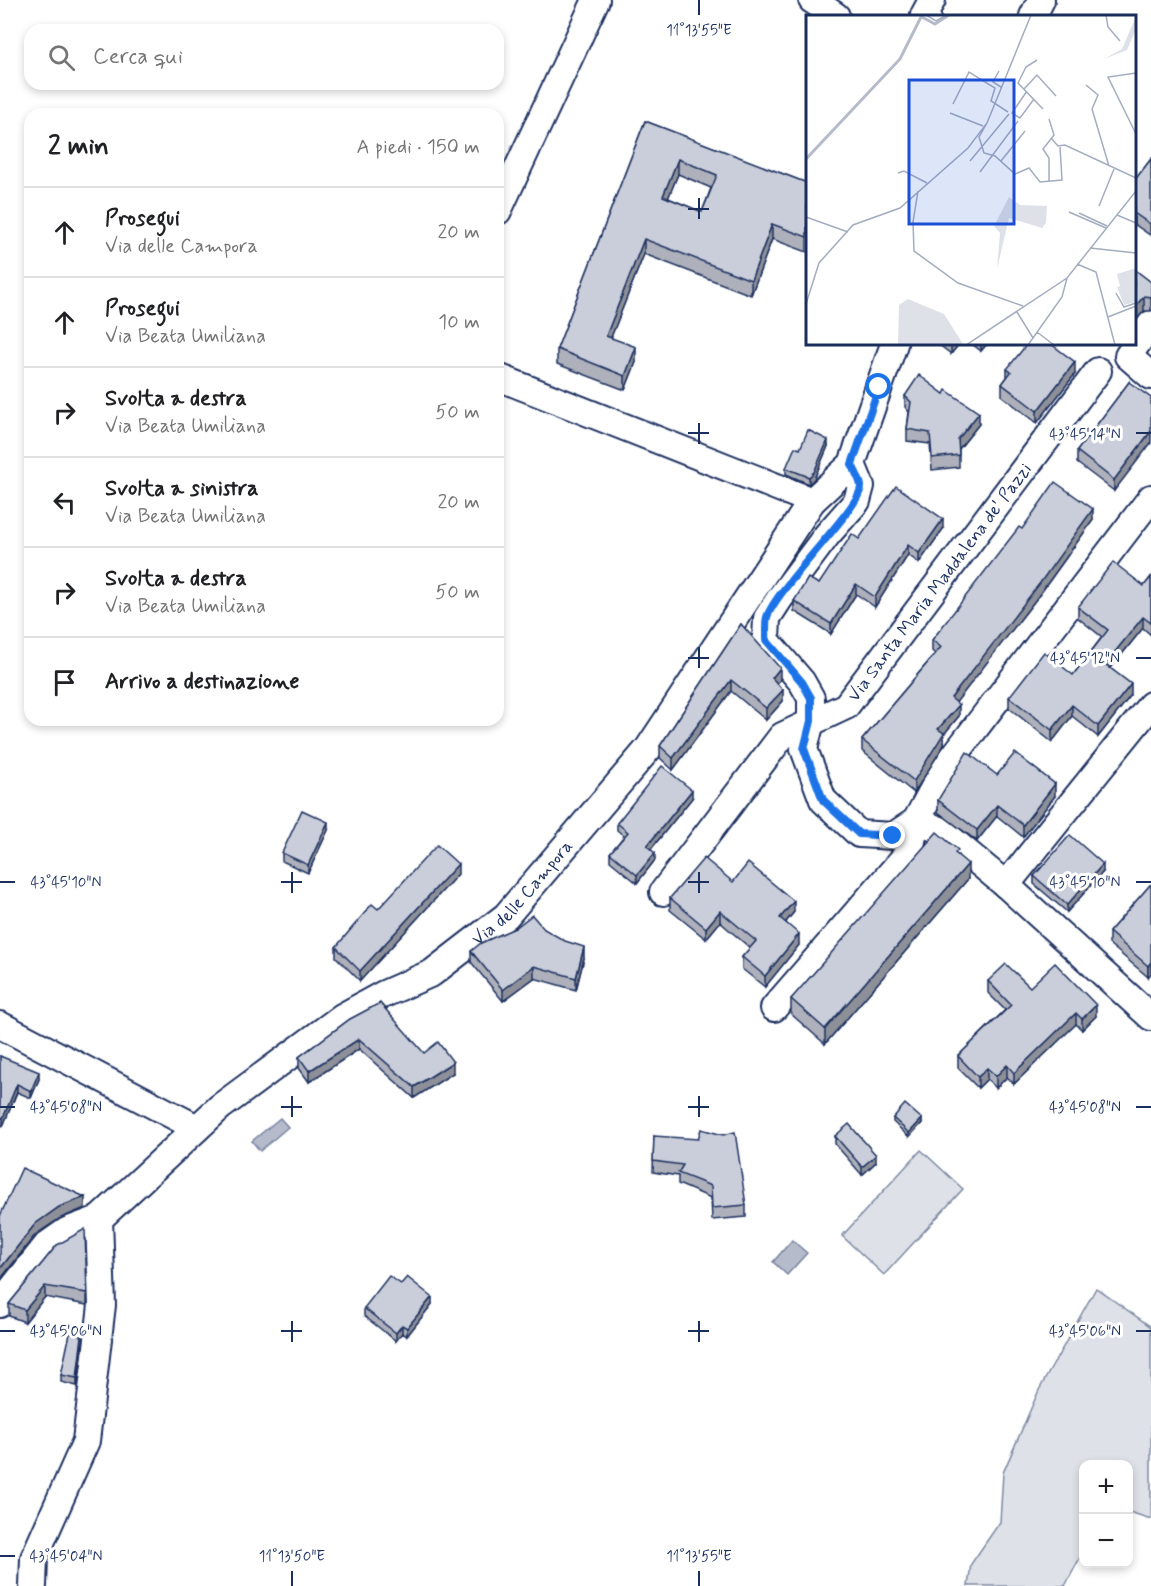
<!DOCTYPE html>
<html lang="it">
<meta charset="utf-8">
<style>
body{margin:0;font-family:Mynerve,sans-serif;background:#f2f2f2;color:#202124}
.controls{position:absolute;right:18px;bottom:18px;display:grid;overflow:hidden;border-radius:12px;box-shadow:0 3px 9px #0003}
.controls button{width:54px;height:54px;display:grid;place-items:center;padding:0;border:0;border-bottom:2px solid #e0e0e0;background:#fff;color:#202124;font:30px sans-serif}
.stop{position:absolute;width:18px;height:18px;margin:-14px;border:4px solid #1a73e8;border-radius:50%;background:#fff}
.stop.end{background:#1a73e8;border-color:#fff;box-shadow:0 2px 6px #0008}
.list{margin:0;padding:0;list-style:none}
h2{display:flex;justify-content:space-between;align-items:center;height:78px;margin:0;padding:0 24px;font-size:26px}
h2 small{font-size:20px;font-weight:400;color:#757577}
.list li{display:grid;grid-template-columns:39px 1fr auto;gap:18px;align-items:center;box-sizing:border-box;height:90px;padding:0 24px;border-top:2px solid #e0e0e0}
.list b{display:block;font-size:22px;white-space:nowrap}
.list p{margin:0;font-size:20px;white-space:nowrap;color:#757577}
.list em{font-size:20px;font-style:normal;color:#757577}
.icon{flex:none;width:33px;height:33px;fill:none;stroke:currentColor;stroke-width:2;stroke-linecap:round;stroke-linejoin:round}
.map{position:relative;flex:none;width:1151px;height:1586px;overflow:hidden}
.search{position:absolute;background:#fff;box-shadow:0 3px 9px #0003;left:24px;top:24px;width:480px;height:66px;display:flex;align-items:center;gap:15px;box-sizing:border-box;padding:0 21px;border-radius:18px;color:#757577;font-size:22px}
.panel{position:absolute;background:#fff;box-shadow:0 3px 9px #0003;left:24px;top:108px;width:480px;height:618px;border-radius:18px}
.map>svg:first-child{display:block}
</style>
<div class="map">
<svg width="1151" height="1586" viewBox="0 0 1151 1586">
<rect width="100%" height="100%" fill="#fff"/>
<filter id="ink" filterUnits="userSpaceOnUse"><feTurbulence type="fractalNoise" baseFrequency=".0167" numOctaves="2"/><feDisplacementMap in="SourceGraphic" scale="12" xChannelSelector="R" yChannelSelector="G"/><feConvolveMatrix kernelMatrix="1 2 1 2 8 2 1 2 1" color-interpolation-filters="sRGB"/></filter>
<g filter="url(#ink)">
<g fill="#dee1e7" stroke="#7c88a2" stroke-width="1.5">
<polygon points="921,1150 963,1189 884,1275 842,1236"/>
<polygon points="1096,1288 1151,1327 1151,1519 1129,1512 1128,1464 1084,1464 1083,1552 1065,1586 968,1586 971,1564 1000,1522 1003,1473 1039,1390"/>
</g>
<g fill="#b5bbca" stroke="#77839f" stroke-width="1.5">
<polygon points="280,1118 288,1127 260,1151 252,1141"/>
<polygon points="792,1240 807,1253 787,1275 773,1262"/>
</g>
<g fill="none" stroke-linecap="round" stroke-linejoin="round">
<defs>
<g id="minor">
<polyline points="812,0 836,16"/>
<polyline points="927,16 924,15 932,0"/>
<polyline points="1033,16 1041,0"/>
<polyline points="498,211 596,0"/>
<polyline points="1151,324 1128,356 1151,376"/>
<polyline points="498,377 812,501"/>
<polyline points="852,464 861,486 857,501 827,535 780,598 767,618 766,640 802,682 811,698 811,721 804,749 823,800 859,834 893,836 916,821 940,830 1006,885 1151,1017"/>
<polyline points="1006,885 1151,705"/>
<path id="s1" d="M663,892L782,736L846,706L1098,371"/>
<polyline points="774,1008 910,851 916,821 944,769 1151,498"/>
<polyline points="0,1025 197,1128"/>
<path id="s2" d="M0,1304L47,1245L67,1231L99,1219L220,1107L342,1017L384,994L432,973L506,916L648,749L812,501L852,464L894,344"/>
<polyline points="33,1586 34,1558 86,1441 102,1305 99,1219"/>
</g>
</defs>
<use href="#minor" stroke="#1b2f5e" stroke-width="30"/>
<use href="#minor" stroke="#fff" stroke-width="26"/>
</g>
<g fill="#aeb1bb" stroke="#1b2f5e" stroke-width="1.5" fill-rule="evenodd">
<path d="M645,121L807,183V252L772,239L751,295L644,254L611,337L636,362L625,390L557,364V349ZM678,174L711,188L702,212L668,198Z"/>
<polygon points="1151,159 1150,235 1134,224 1134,181"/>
<polygon points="1134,269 1151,282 1151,311 1144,311 1134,322"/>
<polygon points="938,344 959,344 951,354"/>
<polygon points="972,344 987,344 981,351"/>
<polygon points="1007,369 1075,374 1037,423 1002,396 1002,384 1007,377"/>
<polygon points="1129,382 1114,491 1077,463 1077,451"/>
<polygon points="944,394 979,424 959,449 959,467 932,470 930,444 907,441 907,429 909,412 905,407 905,396"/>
<polygon points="828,446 814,479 809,484 786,474 786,468 800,449"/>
<polygon points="1093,520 1040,594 956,702 959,716 944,734 944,745 914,793 862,751 862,740 935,654 932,651 932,640 1022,529"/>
<polygon points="943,529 919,563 908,555 875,607 856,594 831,634 794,611 794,601 819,584 859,539"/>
<polygon points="1151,577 1151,635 1143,628 1111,668 1131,695 1098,737 1072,716 1052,742 1009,708 1009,697 1073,675 1102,637 1078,618 1078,607 1144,586"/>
<polygon points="741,624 780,680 777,683 783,701 766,720 731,691 673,770 660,758 660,746"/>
<polygon points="997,775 1055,796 1023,837 997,816 977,841 938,812 938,800"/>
<polygon points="692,798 651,849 655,860 637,883 610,861 610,853 624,836 617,830 617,823"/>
<polygon points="328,830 308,873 282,861 282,853"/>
<polygon points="958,855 968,879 825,1044 791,1014 791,999"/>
<polygon points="1103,872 1067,912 1034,884 1034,876"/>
<polygon points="458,874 360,981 336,957 336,947 378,909"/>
<polygon points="733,882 794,912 786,922 799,945 765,987 742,969 742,957 750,948 720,922 706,939 670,910 670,898"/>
<polygon points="1150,885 1148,977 1109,944 1109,932"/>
<polygon points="544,929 584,958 576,990 534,978 503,1001 471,962 471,951"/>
<polygon points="988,981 1030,987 1096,1016 1082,1030 1076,1024 1014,1084 1007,1077 996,1088 987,1079 978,1088 958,1068 958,1056 1005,1010 988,993"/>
<polygon points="350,1019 424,1053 453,1073 414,1098 359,1049 309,1082 299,1068 299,1057"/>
<polygon points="0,1056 39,1079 31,1098 17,1092 3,1126 0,1125"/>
<polygon points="893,1118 922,1123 909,1137 893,1122"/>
<polygon points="654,1136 746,1205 746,1217 712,1220 711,1198 678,1184 678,1176 653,1172"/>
<polygon points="835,1136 876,1162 862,1175 835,1144"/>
<polygon points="57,1245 87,1293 87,1305 45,1297 25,1322 9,1316 9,1304"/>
<polygon points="401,1284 432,1304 407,1336 402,1333 396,1341 364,1316 364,1308"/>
<polygon points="82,1344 77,1386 61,1382 61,1375"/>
</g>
<g fill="#8d9099" stroke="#1b2f5e" stroke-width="1.5">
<polygon points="678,159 678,174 663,211 663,196"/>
<polygon points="772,224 772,239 751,295 751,280"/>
<polygon points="644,239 644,254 606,350 606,336"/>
<polygon points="1144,296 1144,311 1134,322 1134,308"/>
<polygon points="951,344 959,344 951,354"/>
<polygon points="981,344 987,344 981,351"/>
<polygon points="636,347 636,362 625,390 625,376"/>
<polygon points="1075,362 1075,374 1037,423 1037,411"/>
<polygon points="979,413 979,424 958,450 958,439"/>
<polygon points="1151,431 1151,443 1114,491 1114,480"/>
<polygon points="828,440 828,446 814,479 809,484 809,477"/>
<polygon points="1093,509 1093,520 1040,594 951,709 951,698"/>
<polygon points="943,519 943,529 919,563 919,553"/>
<polygon points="908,545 908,555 875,607 875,597"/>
<polygon points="856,584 856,594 831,634 831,624"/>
<polygon points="1143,617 1143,628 1105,675 1105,664"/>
<polygon points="780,668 780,680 772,689 772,678"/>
<polygon points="731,680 731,691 673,770 673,758"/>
<polygon points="1131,684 1131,695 1098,737 1098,726"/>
<polygon points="783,690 783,701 766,720 766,708"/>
<polygon points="959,705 959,716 944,734 944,745 914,793 914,781 938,729"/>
<polygon points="1072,705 1072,716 1052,742 1052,730"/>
<polygon points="1055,784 1055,796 1023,837 1023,825"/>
<polygon points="692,790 692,798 647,854 647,846"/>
<polygon points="997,805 997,816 977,841 977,830"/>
<polygon points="328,822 328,830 308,873 308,865"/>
<polygon points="655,853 655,860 637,883 637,875"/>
<polygon points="458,864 458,874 360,981 360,971"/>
<polygon points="968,864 968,879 825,1044 825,1029"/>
<polygon points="1103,864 1103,872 1067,912 1067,905"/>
<polygon points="794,901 794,912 780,929 780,918"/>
<polygon points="720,911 720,922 706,939 706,928"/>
<polygon points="799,934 799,945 765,987 765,976"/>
<polygon points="584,947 584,958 576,990 576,978"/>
<polygon points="1151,962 1151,974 1148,977 1148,966"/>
<polygon points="534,966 534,978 503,1001 503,990"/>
<polygon points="1096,1005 1096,1016 1082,1030 1082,1019"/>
<polygon points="1076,1013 1076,1024 1014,1084 1014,1073"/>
<polygon points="359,1039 359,1049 309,1082 309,1071"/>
<polygon points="453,1062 453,1073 414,1098 414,1087"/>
<polygon points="1007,1065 1007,1077 996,1088 996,1076"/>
<polygon points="987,1068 987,1079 978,1088 978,1077"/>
<polygon points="39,1072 39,1079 31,1098 31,1091"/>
<polygon points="17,1084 17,1092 3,1126 3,1118"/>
<polygon points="922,1119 922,1123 909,1137 909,1133"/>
<polygon points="876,1155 876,1162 862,1175 862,1167"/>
<polygon points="85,1197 85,1208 59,1219 35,1235 0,1280 0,1269 35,1224 59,1207"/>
<polygon points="45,1286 45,1297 25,1322 25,1310"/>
<polygon points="432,1297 432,1304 407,1336 407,1328"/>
<polygon points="402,1325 402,1333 396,1341 396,1333"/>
<polygon points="82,1336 82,1344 77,1386 77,1378"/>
</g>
<g fill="#caceda" stroke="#1b2f5e" stroke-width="1.5" fill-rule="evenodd">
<path d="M645,121L807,183V237L772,224L751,280L644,239L606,336L636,347L625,376L557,349ZM678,159L717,175L702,212L663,196Z"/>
<polygon points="1151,159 1151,222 1150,224 1134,213 1134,181"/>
<polygon points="1134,269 1151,282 1151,297 1144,296 1134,308"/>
<polygon points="1027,344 1051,344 1075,362 1037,411 1002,384 1011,372 1007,369"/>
<polygon points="919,375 944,394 946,390 979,413 958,439 959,455 932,458 930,433 907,429 911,402 905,396"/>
<polygon points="1129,382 1151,398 1151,431 1114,480 1077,451"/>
<polygon points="808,430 828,440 814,472 809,477 786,468 795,447 800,449"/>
<polygon points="1055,482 1093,509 1040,583 951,698 959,705 938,729 944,733 914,781 862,740 941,647 932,640 1019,527 1022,529"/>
<polygon points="896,486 943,519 919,553 908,545 875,597 856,584 831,624 794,601 808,578 819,584 852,534 859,539"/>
<polygon points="1113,562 1144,586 1151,577 1151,623 1143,617 1105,664 1131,684 1098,726 1072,705 1052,730 1009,697 1044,652 1073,675 1108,630 1078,607"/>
<polygon points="741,624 780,668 772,678 783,690 766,708 731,680 673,758 660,746"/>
<polygon points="967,752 997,775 1015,753 1055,784 1023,825 997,805 977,830 938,800"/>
<polygon points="662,766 692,790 647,846 655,853 637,875 610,853 628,832 617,823"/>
<polygon points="302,810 328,822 308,865 282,853"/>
<polygon points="937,832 958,850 955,853 968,864 825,1029 791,999"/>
<polygon points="1070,835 1103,864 1067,905 1034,876"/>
<polygon points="437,845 458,864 360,971 336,947 372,904 378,909"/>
<polygon points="704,858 733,882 748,863 794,901 780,918 799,934 765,976 742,957 756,941 720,911 706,928 670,898"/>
<polygon points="1150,885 1151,886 1151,962 1148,966 1109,932"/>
<polygon points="532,915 544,929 565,941 584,947 576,978 534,966 503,990 471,951 481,943 515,928"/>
<polygon points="1055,963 1096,1005 1082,1019 1076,1013 1014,1073 1007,1065 996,1076 987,1068 978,1077 958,1056 1011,1005 988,981 1006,964 1030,987"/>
<polygon points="380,1003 424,1053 438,1042 453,1062 414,1087 359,1039 309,1071 299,1057 350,1019"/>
<polygon points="0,1056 39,1072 31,1091 17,1084 3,1118 0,1117"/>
<polygon points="905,1104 922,1119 909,1133 893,1118"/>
<polygon points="849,1124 876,1155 862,1167 835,1136"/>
<polygon points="701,1129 723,1135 735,1132 746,1205 712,1208 711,1186 678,1173 683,1165 653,1161 654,1136 698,1139"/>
<polygon points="22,1168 85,1197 59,1207 35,1224 0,1269 0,1216"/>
<polygon points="85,1229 87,1293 45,1286 25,1310 9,1304 57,1245"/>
<polygon points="389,1276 401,1284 407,1277 432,1297 407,1328 402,1325 396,1333 364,1308"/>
<polygon points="70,1333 82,1336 77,1378 61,1375"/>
</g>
</g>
<g fill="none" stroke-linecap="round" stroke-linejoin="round" filter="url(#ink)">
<path stroke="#1a73e8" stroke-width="8" d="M879,387L852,464C854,470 860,479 861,486C862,506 778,586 767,617C765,624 767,634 766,640L802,682L811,698V721L804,749L823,800L859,834L893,836"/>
</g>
<path fill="none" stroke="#1b2f5e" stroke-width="2" d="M699,0V15M699,198V219M688,209H709M699,423V444M688,433H709M1136,433H1151M699,647V668M688,658H709M1136,658H1151M292,872V893M699,872V893M0,882H15M281,882H302M688,882H709M1136,882H1151M292,1096V1117M699,1096V1117M0,1107H15M281,1107H302M688,1107H709M1136,1107H1151M292,1321V1342M699,1321V1342M0,1331H15M281,1331H302M688,1331H709M1136,1331H1151M0,1556H15M292,1571V1586M699,1571V1586"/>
<g text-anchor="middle" stroke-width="6" stroke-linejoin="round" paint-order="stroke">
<g font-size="18" fill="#1b2f5e" stroke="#fff">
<text dy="6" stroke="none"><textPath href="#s1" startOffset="422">Via Santa Maria Maddalena de' Pazzi</textPath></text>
<text dy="6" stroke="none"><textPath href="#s2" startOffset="672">Via delle Campora</textPath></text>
</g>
</g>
<g transform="translate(806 15)">
<rect width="330" height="330" fill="#fff"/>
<path d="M330,1V14L321,35L298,44L316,34ZM203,182L214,190L241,191L240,208L236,213L203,203L191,254L194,218L188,211ZM330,253V287L318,290L311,272L314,271L311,259ZM102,284L138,299L157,329L92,330L93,290Z" fill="#dee1e7"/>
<path fill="none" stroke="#b5bbca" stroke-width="3" d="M116,2L129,9L143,0M0,144L94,44L116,0"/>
<path fill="none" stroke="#a4acbf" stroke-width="1.5" d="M120,0L130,6L141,0M300,0L302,12L314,26M231,45L220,52L212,68L237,94M193,56L187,67L195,72M330,58L302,62L330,119M280,70L292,80L286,94L303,151M218,74L231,60L250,81M221,76L206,98L214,103L228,84M147,89L163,57L189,73L185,86L202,97M144,98L177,111M181,108L173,122L178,138L189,141L209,159L223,153L234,167L256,165L254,132M245,123L252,131L259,130L330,163M164,146L203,99M195,146L219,116M174,157L212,106M92,158L98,156L121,168M243,167V143L237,134L248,120L243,104M112,176L107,207L108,236L152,268L217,291M293,191L308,154M263,197L300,213M273,198L301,211M311,200L330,208M0,202L42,217M284,233L330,238M271,249L290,257L309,330M310,278L318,292L330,288M0,289L13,248L47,210L94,193L162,133L181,108L225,0M211,297L227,323M302,302L330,291M231,317L248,330M160,330L261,263L330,176M222,330L256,282L261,263"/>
<path fill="#1d4ed8" fill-opacity="0.15" stroke="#1d4ed8" stroke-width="3" d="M103,65H208V209H103Z"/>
<rect width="330" height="330" fill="none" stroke="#1b2f5e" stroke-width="3"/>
</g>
<g font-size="15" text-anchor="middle" fill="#1b2f5e" stroke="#fff" stroke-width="6" stroke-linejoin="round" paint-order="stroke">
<text x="699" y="35">11°13'55"E</text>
<text x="1085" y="439">43°45'14"N</text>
<text x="1085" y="663">43°45'12"N</text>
<text x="66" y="887">43°45'10"N</text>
<text x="1085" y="887">43°45'10"N</text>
<text x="66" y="1112">43°45'08"N</text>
<text x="1085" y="1112">43°45'08"N</text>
<text x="66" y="1336">43°45'06"N</text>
<text x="1085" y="1336">43°45'06"N</text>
<text x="66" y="1561">43°45'04"N</text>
<text x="292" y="1561">11°13'50"E</text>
<text x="699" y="1561">11°13'55"E</text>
</g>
</svg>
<div class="controls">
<button>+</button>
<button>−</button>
</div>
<div class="stop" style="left:879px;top:387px"></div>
<div class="stop end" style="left:893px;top:836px"></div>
<div class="search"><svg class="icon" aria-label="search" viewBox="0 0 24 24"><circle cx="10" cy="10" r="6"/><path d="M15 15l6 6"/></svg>Cerca qui</div>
<section class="panel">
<h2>2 min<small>A piedi · 150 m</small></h2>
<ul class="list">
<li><svg class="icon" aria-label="ahead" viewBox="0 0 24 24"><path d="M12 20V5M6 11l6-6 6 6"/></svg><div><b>Prosegui</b><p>Via delle Campora</p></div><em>20 m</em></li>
<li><svg class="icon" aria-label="ahead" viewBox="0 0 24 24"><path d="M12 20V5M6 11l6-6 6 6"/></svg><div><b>Prosegui</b><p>Via Beata Umiliana</p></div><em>10 m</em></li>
<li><svg class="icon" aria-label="right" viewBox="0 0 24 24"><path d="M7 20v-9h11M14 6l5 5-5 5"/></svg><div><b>Svolta a destra</b><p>Via Beata Umiliana</p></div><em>50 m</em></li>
<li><svg class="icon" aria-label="left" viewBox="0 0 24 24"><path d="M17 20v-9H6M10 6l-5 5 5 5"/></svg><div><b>Svolta a sinistra</b><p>Via Beata Umiliana</p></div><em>20 m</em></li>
<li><svg class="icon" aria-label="right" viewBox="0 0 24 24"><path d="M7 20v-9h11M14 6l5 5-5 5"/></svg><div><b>Svolta a destra</b><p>Via Beata Umiliana</p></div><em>50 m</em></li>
<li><svg class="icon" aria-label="arrive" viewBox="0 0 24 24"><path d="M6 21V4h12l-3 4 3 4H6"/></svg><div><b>Arrivo a destinazione</b></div></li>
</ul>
</section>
</div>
